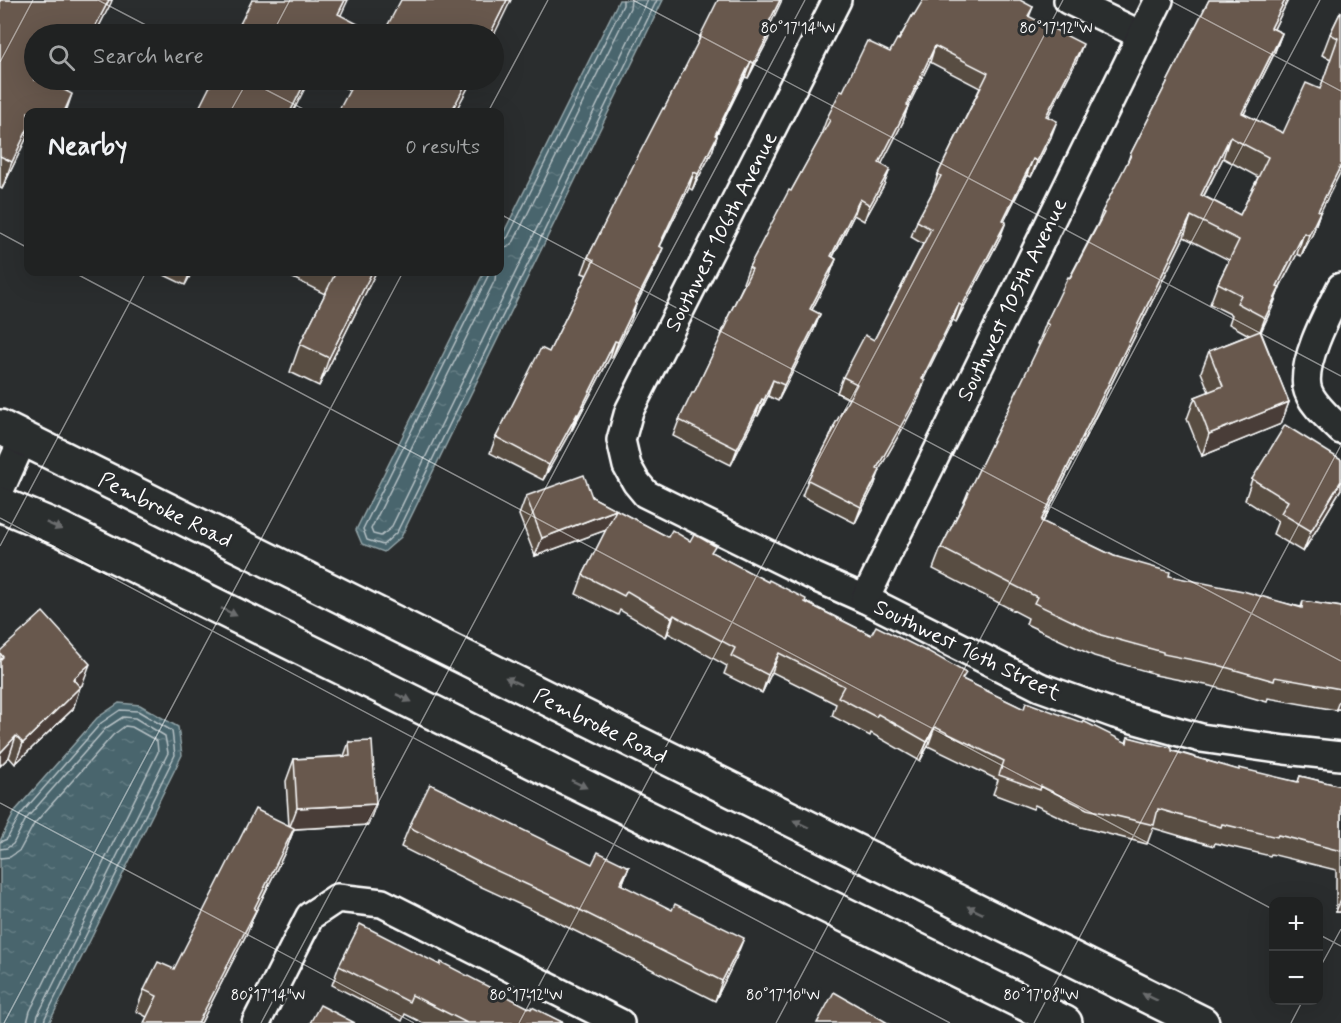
<!DOCTYPE html>
<meta charset="utf-8">
<style>
body{margin:0;font-family:Mynerve,sans-serif;background:#2d2f2f;color:#f1f3f6}
.controls{position:absolute;right:18px;bottom:18px;display:grid;overflow:hidden;border-radius:12px;box-shadow:0 6px 24px #0002}
.controls button{width:54px;height:54px;display:grid;place-items:center;padding:0;border:0;border-bottom:2px solid #3d3f40;background:#202222;color:#f1f3f6;font:30px sans-serif}
.list{margin:0;padding:0;list-style:none}
h2{display:flex;justify-content:space-between;align-items:center;height:78px;margin:0;padding:0 24px;font-size:26px}
h2 small{font-size:20px;font-weight:400;color:#a2a4a5}
.icon{flex:none;width:33px;height:33px;fill:none;stroke:currentColor;stroke-width:2;stroke-linecap:round;stroke-linejoin:round}
.map{position:relative;flex:none;width:1341px;height:1023px;overflow:hidden}
.search{position:absolute;background:#202222;box-shadow:0 6px 24px #0002;left:24px;top:24px;width:480px;height:66px;display:flex;align-items:center;gap:15px;box-sizing:border-box;padding:0 21px;border-radius:33px;color:#a2a4a5;font-size:22px}
.panel{position:absolute;background:#202222;box-shadow:0 6px 24px #0002;left:24px;top:108px;width:480px;height:168px;border-radius:12px}
.map>svg:first-child{display:block}
</style>
<div class="map">
<svg width="1341" height="1023" viewBox="0 0 1341 1023">
<defs>
<pattern id="water-ripples" width="26" height="14" patternUnits="userSpaceOnUse" patternTransform="scale(1.5)"><rect width="26" height="14" fill="#49656d"/><path d="M2 4q2-2 4 0t4 0M15 11q2-2 4 0t4 0" fill="none" stroke="#647c83"/></pattern>
</defs>
<rect width="100%" height="100%" fill="#2a2d2e"/>
<filter id="ink" filterUnits="userSpaceOnUse"><feTurbulence type="fractalNoise" baseFrequency=".0167" numOctaves="2"/><feDisplacementMap in="SourceGraphic" scale="12" xChannelSelector="R" yChannelSelector="G"/><feConvolveMatrix kernelMatrix="1 2 1 2 8 2 1 2 1" color-interpolation-filters="sRGB"/></filter>
<g filter="url(#ink)">
<g fill="url(#water-ripples)" stroke="#92a3a7" stroke-width="1.5">
<polygon points="619,0 663,0 401,537 384,552 362,544 356,530 484,272 500,272 500,240"/>
<polygon points="119,703 140,705 178,727 182,755 49,1023 0,1023 0,841 15,811 97,718"/>
</g>
<g fill="none" stroke-linecap="round" stroke-linejoin="round">
<g stroke="#b6c1c5" stroke-width="1.5">
<polyline points="500,241 504,240 508,237 623,5 623,0"/>
<polyline points="500,249 508,247 514,241 630,8 631,0"/>
<polyline points="489,272 488,276 363,529 367,540 383,545 397,532 657,0"/>
<polyline points="496,272 495,280 371,529 373,534 381,536 391,528 648,0"/>
<polyline points="0,842 7,839 20,815 101,723 120,710 138,711 172,731 175,755 45,1018 44,1023"/>
<polyline points="0,849 7,848 13,844 26,819 106,728 123,717 135,718 165,736 168,753 38,1015 36,1023"/>
<polyline points="0,858 10,857 20,850 34,824 113,735 125,726 132,727 157,741 158,752 30,1011 27,1023"/>
</g>
<defs>
<g id="minor">
<polyline points="837,0 629,411 621,440 627,466 636,482 646,494 815,577 865,599 1040,687 1115,714 1201,738 1285,750 1341,756"/>
<polyline points="1068,0 1141,35"/>
<path d="M1341,287C1329,311 1302,360 1307,387C1310,403 1330,419 1341,430"/>
<polyline points="0,490 23,439"/>
<polyline points="865,599 1159,0"/>
<polyline points="256,1023 310,916 337,898 382,903 620,1023"/>
</g>
<g id="major">
<polyline points="0,427 1202,1023"/>
<polyline points="0,504 60,529 1065,1023"/>
</g>
</defs>
<use href="#minor" stroke="#fff" stroke-width="32"/>
<use href="#major" stroke="#fff" stroke-width="38"/>
<use href="#minor" stroke="#2a2d2e" stroke-width="27"/>
<use href="#major" stroke="#2a2d2e" stroke-width="33"/>
</g>
<g fill="#594d43" stroke="#fff" stroke-width="1.5" fill-rule="evenodd">
<polygon points="0,0 112,0 67,91 66,112 28,112 28,140 26,139 2,189 0,188"/>
<path d="M1209,0H1288L1274,29L1282,33L1274,54L1244,114L1283,133L1320,89L1331,59L1322,55L1330,34L1341,11L1319,215L1313,233L1301,256L1297,254L1280,287L1272,308L1261,332L1289,402L1281,424L1202,456L1187,419L1195,397L1209,392L1201,372L1209,351L1249,335L1229,324L1232,315L1210,304L1218,283L1229,260L1184,237L1043,522L1114,556L1169,576L1301,607L1303,601L1341,607V709H1336V710L1268,698L1267,702L1211,686L1155,675L1156,674L1094,656L1026,624L1028,618L933,569L941,548L963,504L968,492L1040,345L1038,344L1046,323L1098,223L1102,212L1126,166L1130,155ZM1223,158L1258,177L1240,215L1204,196Z"/>
<polygon points="1033,7 1029,17 1077,60 1048,116 1051,137 1031,177 1027,175 1004,221 1000,238 956,322 953,320 923,380 919,397 904,426 879,470 874,486 855,523 802,496 808,480 829,439 834,426 849,399 837,393 843,377 874,340 923,244 911,237 917,221 933,191 933,190 938,174 980,88 930,62 908,106 903,122 881,164 890,169 884,185 864,221 854,215 833,257 836,259 830,275 812,310 820,314 814,330 778,401 768,396 758,416 756,415 731,465 673,436 679,420 694,393 722,336 721,335 727,319 744,284 743,283 749,267 822,135 821,134 827,118 843,91 890,52 914,15"/>
<polygon points="771,23 768,40 748,78 745,77 716,136 717,136 712,152 692,190 689,188 660,246 657,263 636,304 631,320 612,358 610,357 572,430 571,430 543,480 490,453 496,437 549,352 587,275 582,273 588,257 664,109 697,46 700,36"/>
<polygon points="330,80 472,80 455,112 349,90"/>
<polygon points="158,272 192,272 185,285"/>
<polygon points="281,272 376,272 319,386 290,372 300,344 325,294"/>
<polygon points="1341,460 1341,489 1303,552 1273,534 1278,521 1245,500 1252,479"/>
<polygon points="526,496 592,497 668,537 690,541 806,602 871,635 1024,709 1126,743 1128,737 1238,770 1298,782 1300,776 1341,786 1341,912 1336,912 1336,870 1271,854 1270,856 1215,843 1214,846 1153,828 1147,844 1081,827 1035,805 1033,809 993,794 998,780 928,746 920,761 871,733 870,736 832,716 836,704 772,672 762,693 724,674 727,666 668,633 666,637 620,610 618,615 576,594 583,575 606,530 535,556 519,515"/>
<polygon points="0,651 82,685 80,687 73,709 15,764 9,757 0,766"/>
<polygon points="349,742 376,804 368,825 294,829 286,850 253,917 248,931 201,1023 144,1023 147,1017 136,1011 144,990 174,969 289,826 286,781 294,759 344,756"/>
<polygon points="409,827 592,864 629,867 622,885 736,958 715,1001 547,917 473,883 401,847"/>
<polygon points="440,965 531,1009 564,1023 423,1023 405,1014 402,1021 332,985 339,966"/>
</g>
<g fill="#483e37" stroke="#fff" stroke-width="1.5">
<polygon points="109,0 112,0 111,3 95,34 91,34"/>
<polygon points="345,0 348,0 332,34 338,14"/>
<polygon points="507,0 511,0 494,35 494,34 490,34"/>
<polygon points="780,0 782,0 764,38 769,22"/>
<polygon points="1285,0 1288,0 1264,49 1271,28"/>
<polygon points="774,24 768,40 748,78 754,63"/>
<polygon points="1282,33 1274,54 1234,134 1242,113"/>
<polygon points="1083,44 1077,60 1040,132 1046,116"/>
<polygon points="935,46 930,62 901,121 907,105"/>
<polygon points="751,61 745,77 709,150 715,135"/>
<polygon points="69,80 73,80 56,112 64,90"/>
<polygon points="306,80 309,80 293,112 290,112"/>
<polygon points="468,80 472,80 455,112 451,112"/>
<polygon points="72,94 66,112 64,112"/>
<polygon points="908,106 903,122 874,179 879,163"/>
<polygon points="1057,121 1051,137 1031,177 1037,161"/>
<polygon points="28,128 28,134 26,139 2,189 12,162"/>
<polygon points="717,136 712,152 692,190 698,174"/>
<polygon points="1230,137 1223,158 1193,216 1201,195"/>
<polygon points="1033,159 1027,175 997,236 1003,220"/>
<polygon points="1341,165 1341,171 1319,215 1313,233 1301,256 1318,211"/>
<polygon points="890,169 884,185 864,221 870,205"/>
<polygon points="694,172 689,188 653,261 659,246"/>
<polygon points="860,199 854,215 825,272 831,256"/>
<polygon points="1191,216 1184,237 1033,542 1041,521"/>
<polygon points="1006,222 1000,238 956,322 962,306"/>
<polygon points="1304,233 1297,254 1269,307 1277,286"/>
<polygon points="663,248 657,263 629,319 635,303"/>
<polygon points="836,259 830,275 804,325 810,309"/>
<polygon points="190,272 192,272 185,285"/>
<polygon points="372,272 376,272 319,386 329,358"/>
<polygon points="1280,287 1272,308 1257,339 1265,318"/>
<polygon points="636,304 631,320 612,358 618,342"/>
<polygon points="959,304 953,320 916,395 922,379"/>
<polygon points="820,314 814,330 778,401 784,385"/>
<polygon points="615,341 610,357 572,430 578,415"/>
<polygon points="773,380 768,396 758,416 764,400"/>
<polygon points="925,381 919,397 904,426 871,484 877,468"/>
<polygon points="762,399 756,415 731,465 737,449"/>
<polygon points="1289,402 1281,424 1202,456 1209,434"/>
<polygon points="577,414 571,430 543,480 549,465"/>
<polygon points="880,470 874,486 855,523 861,507"/>
<polygon points="1341,481 1341,489 1303,552 1311,531"/>
<polygon points="616,510 609,529 535,556 542,538"/>
<polygon points="674,615 668,633 666,637 672,618"/>
<polygon points="779,653 772,672 762,693 768,675"/>
<polygon points="90,664 82,685 65,701 73,679"/>
<polygon points="80,687 73,709 15,764 23,743"/>
<polygon points="1341,696 1341,709 1336,709"/>
<polygon points="935,727 928,746 920,761 927,742"/>
<polygon points="16,736 9,757 0,766 0,753"/>
<polygon points="376,804 368,825 294,829 286,850 253,917 248,931 201,1023 198,1023 254,909 289,829 297,808"/>
<polygon points="629,867 621,887 620,884"/>
<polygon points="1341,899 1341,912 1336,912"/>
<polygon points="744,938 736,958 715,1001 722,981"/>
</g>
<g fill="#67594e" stroke="#fff" stroke-width="1.5" fill-rule="evenodd">
<polygon points="0,0 109,0 91,34 34,34 34,80 69,80 64,90 72,94 64,112 28,112 28,128 12,162 0,156"/>
<polygon points="252,0 345,0 338,14 377,34 235,34"/>
<polygon points="401,0 507,0 490,34 383,34"/>
<polygon points="718,0 780,0 769,22 774,24 754,63 751,61 715,135 717,136 698,174 694,172 659,246 663,248 635,303 636,304 618,342 615,341 578,415 577,414 549,465 496,437 541,348 549,352 594,260 588,257 634,164 663,108 664,109 701,36 700,36"/>
<polygon points="923,0 1020,0 1033,7 1028,16 1083,44 1046,116 1057,121 1037,161 1033,159 1003,220 1006,222 962,306 959,304 922,379 925,381 910,410 877,468 880,470 861,507 808,480 835,427 834,426 857,384 843,377 865,335 874,340 931,229 917,221 941,176 938,174 988,73 935,46 907,105 908,106 879,163 890,169 870,205 860,199 831,256 836,259 810,309 820,314 784,385 773,380 764,400 762,399 737,449 679,420 692,393 694,393 729,320 727,319 752,269 749,267 789,190 791,191 830,120 827,118 841,90 843,91 867,41 890,52 897,39 899,40 913,14 914,15"/>
<path d="M1209,0H1285L1271,28L1282,33L1242,113L1283,133L1306,83L1320,89L1338,38L1330,34L1341,11V165L1318,211L1320,212L1309,235L1304,233L1277,286L1280,287L1265,318L1237,303L1241,295L1218,283L1239,240L1191,216L1041,521L1114,556L1170,572L1169,576L1243,591L1302,608L1303,601L1341,607V689L1275,677L1274,681L1218,665L1163,654V652L1101,635L1034,603L1037,597L941,548L969,493L968,492L1049,325L1046,323L1068,277L1070,278L1104,213L1102,212L1131,155H1130ZM1230,137L1268,157L1240,215L1201,195Z"/>
<polygon points="213,80 306,80 290,112 197,112"/>
<polygon points="355,80 468,80 451,112 338,112"/>
<polygon points="336,272 372,272 329,358 300,344"/>
<polygon points="1260,331 1289,402 1209,434 1195,397 1223,386 1209,351"/>
<polygon points="1285,425 1341,460 1341,481 1311,531 1281,513 1288,501 1252,479"/>
<polygon points="584,475 592,497 668,537 672,530 690,541 694,534 715,546 711,552 768,582 769,580 806,599 805,602 871,635 876,626 926,651 926,650 966,673 962,679 1024,709 1026,702 1083,723 1083,721 1127,743 1128,737 1172,748 1172,751 1239,770 1239,768 1298,782 1300,776 1341,786 1341,851 1278,835 1277,837 1222,824 1221,827 1158,809 1154,825 1087,809 1041,786 1040,790 999,775 1004,761 935,727 927,742 878,714 876,717 838,697 844,686 779,653 768,675 731,656 735,648 674,615 672,618 627,591 624,596 583,575 616,510 542,538 526,496"/>
<polygon points="43,612 90,664 73,679 80,687 23,743 16,736 0,753 0,660 3,657 0,653 0,651"/>
<polygon points="372,741 376,804 297,808 294,759 350,756 349,742"/>
<polygon points="430,784 592,864 598,852 629,867 620,884 672,910 675,904 744,938 722,981 554,897 480,863 409,827"/>
<polygon points="255,809 294,828 254,909 256,910 198,1023 144,1023 157,996 144,990 158,962 174,969"/>
<polygon points="360,924 440,965 441,962 531,1009 532,1007 564,1023 467,1023 412,995 409,1002 339,966"/>
<polygon points="834,992 888,1023 817,1023"/>
<polygon points="320,1005 355,1023 310,1023"/>
</g>
<defs><path id="oneway-solid" d="M-6-.8H1V-3.2L6.5 0L1 3.2V.8H-6Z" transform="scale(1.5)"/></defs>
<g fill="#6a6c6d">
<use href="#oneway-solid" transform="translate(54 526) rotate(24)"/>
<use href="#oneway-solid" transform="translate(229 612) rotate(26)"/>
<use href="#oneway-solid" transform="translate(513 681) rotate(-154)"/>
<use href="#oneway-solid" transform="translate(404 698) rotate(26)"/>
<use href="#oneway-solid" transform="translate(579 784) rotate(26)"/>
<use href="#oneway-solid" transform="translate(801 824) rotate(-154)"/>
<use href="#oneway-solid" transform="translate(975 910) rotate(-154)"/>
<use href="#oneway-solid" transform="translate(1150 997) rotate(-154)"/>
</g>
</g>
<path fill="none" stroke="#fff" stroke-width="1.5" stroke-opacity="0.45" d="M98,0L163,34M633,0L1341,376M1169,0L1341,91M272,34L290,0M0,62L33,0M247,80L309,112M230,112L248,80M488,112L548,0M500,214L1341,661M0,233L28,248M73,272L1274,910M0,518L950,1023M0,546L146,272M0,803L414,1023M1318,934L1341,946M1318,971L1341,929M4,1023L403,272M261,1023L805,0M519,1023L1063,0M776,1023L1320,0M1034,1023L1341,445M1291,1023L1303,1000"/>
<g text-anchor="middle" stroke-width="6" stroke-linejoin="round" paint-order="stroke">
<g font-size="22" fill="#fff" stroke="#2a2d2e">
<text transform="translate(720 231) rotate(-63)" y="8">Southwest 106th Avenue</text>
<text transform="translate(1011 299) rotate(-64)" y="8">Southwest 105th Avenue</text>
<text transform="translate(166 509) rotate(26)" y="8">Pembroke Road</text>
<text transform="translate(968 649) rotate(26)" y="8">Southwest 16th Street</text>
<text transform="translate(601 725) rotate(26)" y="8">Pembroke Road</text>
</g>
</g>
<g font-size="15" text-anchor="middle" fill="#fff" stroke="#2a2d2e" stroke-width="6" stroke-linejoin="round" paint-order="stroke">
<text x="798" y="33">80°17'14"W</text>
<text x="1056" y="33">80°17'12"W</text>
<text x="268" y="1000">80°17'14"W</text>
<text x="526" y="1000">80°17'12"W</text>
<text x="783" y="1000">80°17'10"W</text>
<text x="1041" y="1000">80°17'08"W</text>
</g>
</svg>
<div class="controls">
<button>+</button>
<button>−</button>
</div>
<div class="search"><svg class="icon" aria-label="search" viewBox="0 0 24 24"><circle cx="10" cy="10" r="6"/><path d="M15 15l6 6"/></svg>Search here</div>
<section class="panel">
<h2>Nearby<small>0 results</small></h2>
<ul class="list">
</ul>
</section>
</div>
